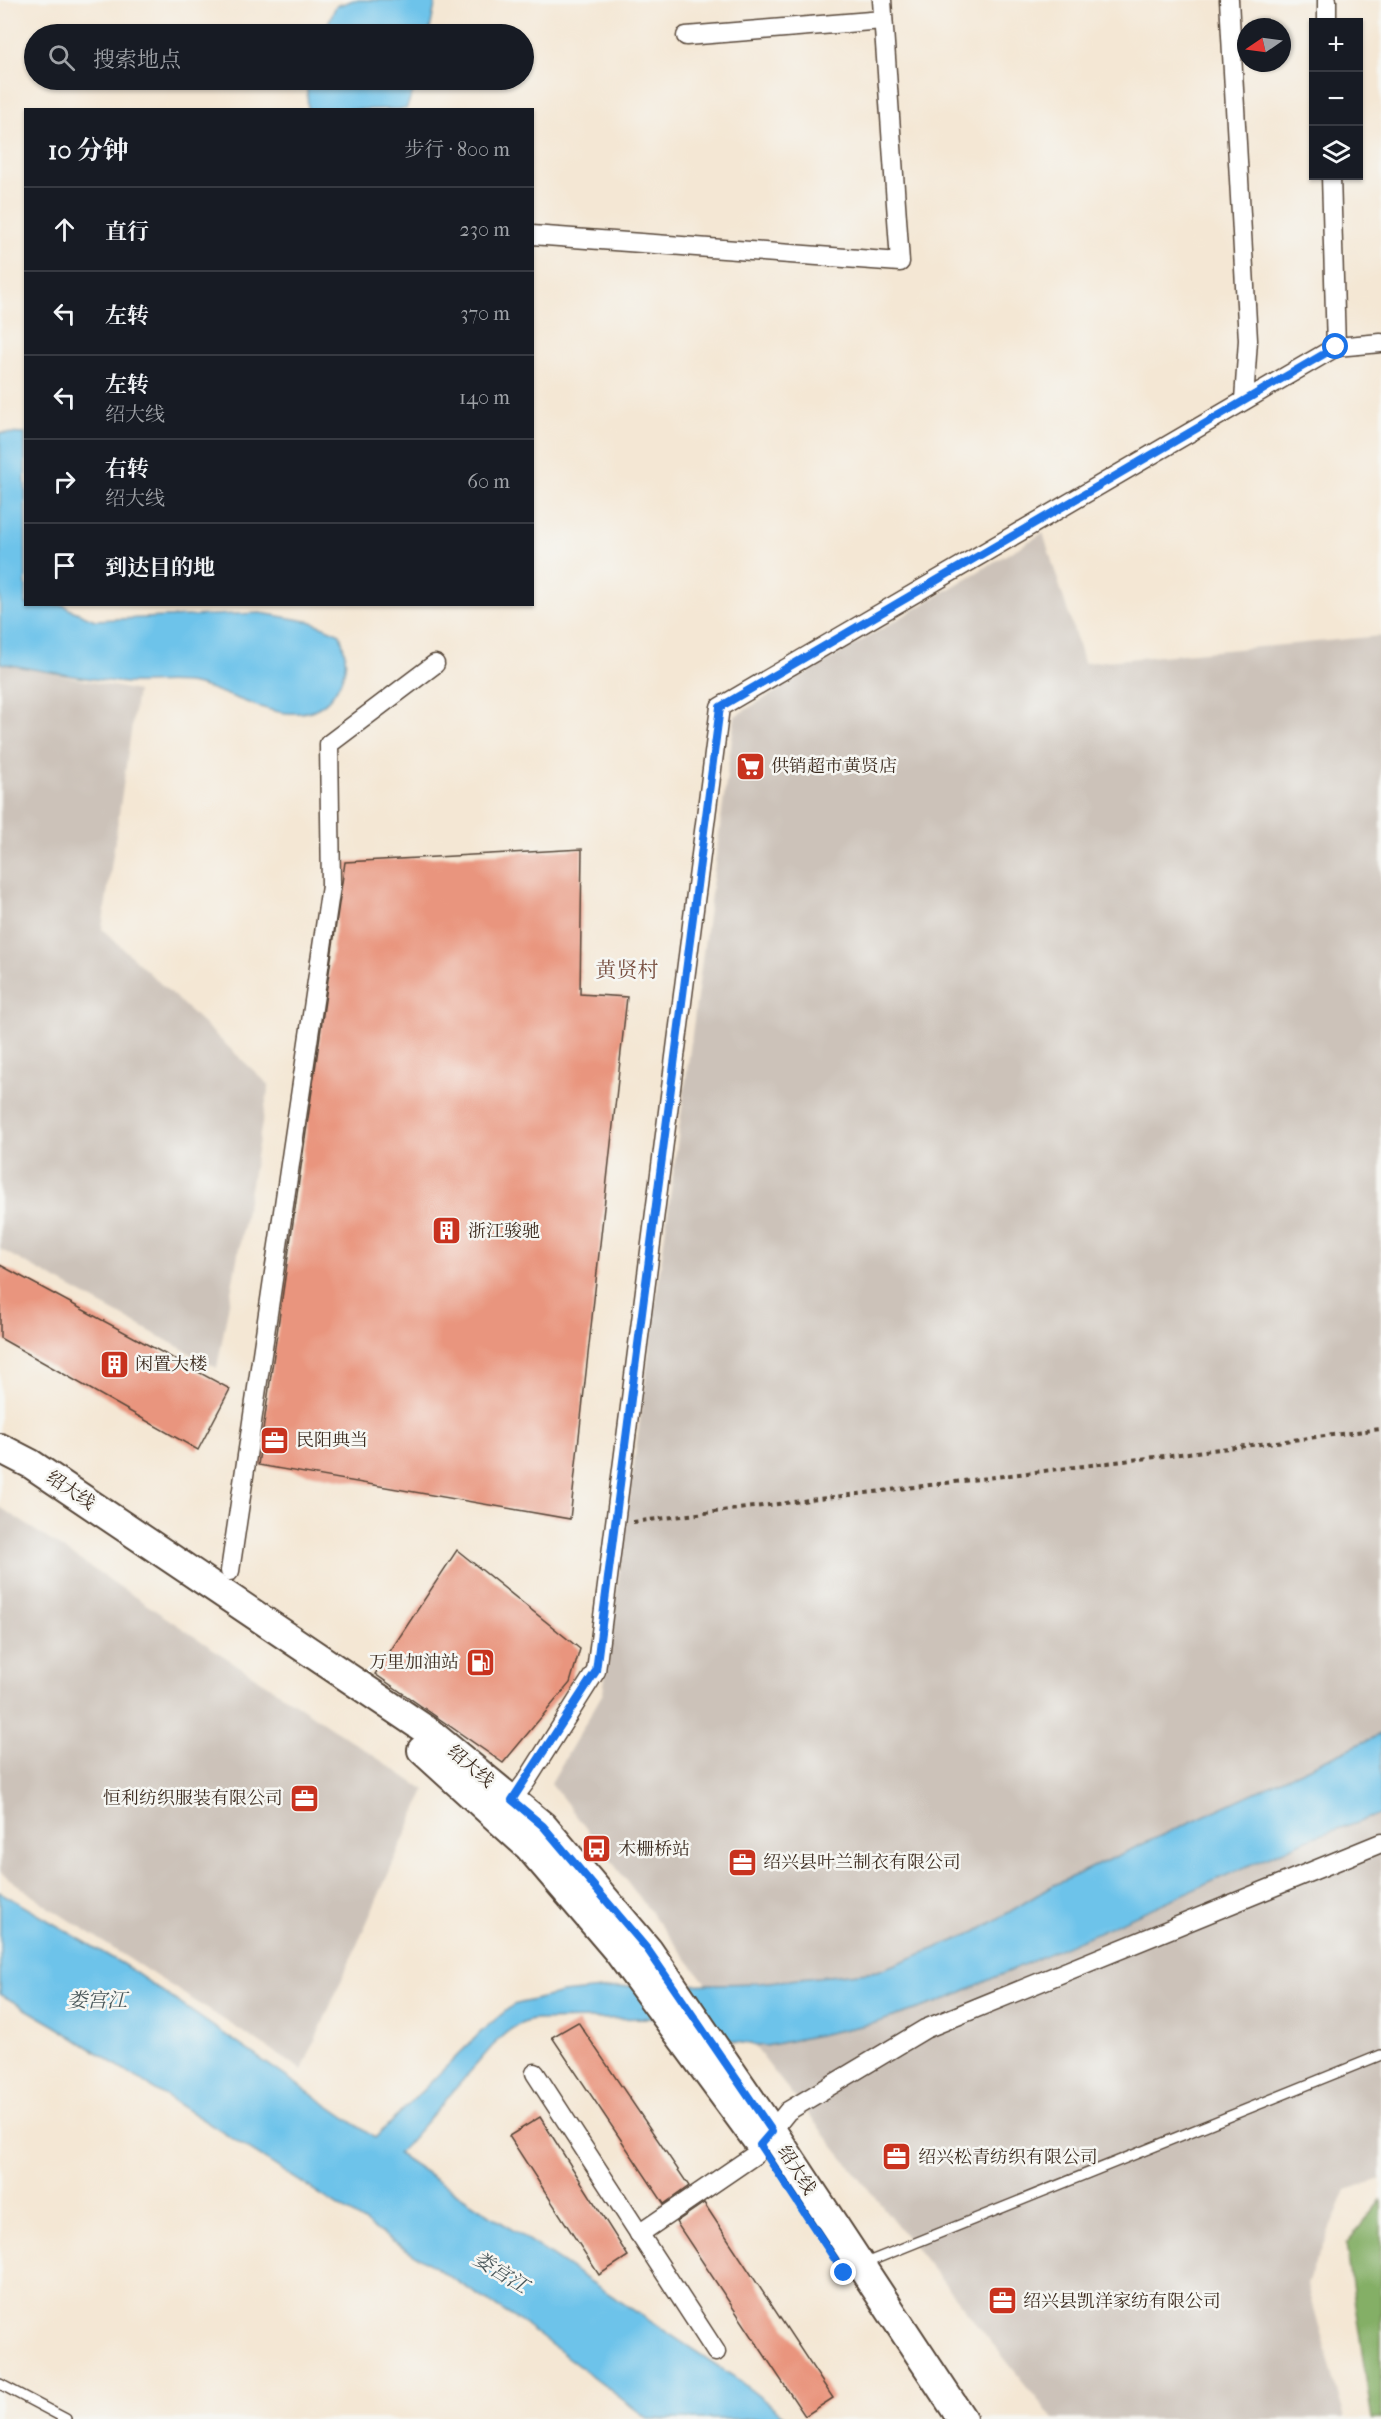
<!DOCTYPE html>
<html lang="zh">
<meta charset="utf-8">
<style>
body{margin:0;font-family:"IM FELL French Canon","Noto Serif SC",serif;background:#20242c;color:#f1f3f6}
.controls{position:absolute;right:18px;top:18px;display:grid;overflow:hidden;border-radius:0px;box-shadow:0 2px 4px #0004}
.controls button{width:54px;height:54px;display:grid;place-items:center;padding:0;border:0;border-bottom:2px solid #363941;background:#171b24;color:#f1f3f6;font:30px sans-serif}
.compass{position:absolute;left:1237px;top:18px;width:54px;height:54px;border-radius:50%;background:#171b24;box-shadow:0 2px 4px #0004;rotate:257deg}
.stop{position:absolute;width:18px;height:18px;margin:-14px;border:4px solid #1a73e8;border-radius:50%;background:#fff}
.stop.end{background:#1a73e8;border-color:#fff;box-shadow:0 2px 6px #0008}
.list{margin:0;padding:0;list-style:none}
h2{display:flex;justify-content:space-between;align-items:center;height:78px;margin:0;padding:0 24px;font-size:26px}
h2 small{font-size:20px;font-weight:400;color:#9ea1a6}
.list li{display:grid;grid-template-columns:39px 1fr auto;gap:18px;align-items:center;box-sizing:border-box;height:84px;padding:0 24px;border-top:2px solid #363941}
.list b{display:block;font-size:22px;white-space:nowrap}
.list p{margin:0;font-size:20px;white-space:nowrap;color:#9ea1a6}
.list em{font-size:20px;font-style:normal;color:#9ea1a6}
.icon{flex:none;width:33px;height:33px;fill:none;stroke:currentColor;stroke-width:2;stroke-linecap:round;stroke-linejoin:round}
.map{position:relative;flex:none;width:1381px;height:2419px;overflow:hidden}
.search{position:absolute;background:#171b24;box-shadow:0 2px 4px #0004;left:24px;top:24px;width:510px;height:66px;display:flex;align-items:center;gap:15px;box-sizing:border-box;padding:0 21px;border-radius:33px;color:#9ea1a6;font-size:22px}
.panel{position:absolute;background:#171b24;box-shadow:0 2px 4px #0004;left:24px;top:108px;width:510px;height:498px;border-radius:0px}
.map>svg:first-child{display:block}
</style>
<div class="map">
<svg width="1381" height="2419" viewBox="0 0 1381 2419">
<rect width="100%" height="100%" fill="#f6f6f2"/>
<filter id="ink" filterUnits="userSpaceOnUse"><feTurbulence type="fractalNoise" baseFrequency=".0167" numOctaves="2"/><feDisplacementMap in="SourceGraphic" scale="12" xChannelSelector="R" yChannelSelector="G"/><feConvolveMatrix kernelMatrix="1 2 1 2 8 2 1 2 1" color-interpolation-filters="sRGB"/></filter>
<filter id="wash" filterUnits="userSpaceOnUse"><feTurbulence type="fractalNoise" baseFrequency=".008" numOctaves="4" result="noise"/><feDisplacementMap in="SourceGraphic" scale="24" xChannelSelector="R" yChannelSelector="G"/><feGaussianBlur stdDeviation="1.35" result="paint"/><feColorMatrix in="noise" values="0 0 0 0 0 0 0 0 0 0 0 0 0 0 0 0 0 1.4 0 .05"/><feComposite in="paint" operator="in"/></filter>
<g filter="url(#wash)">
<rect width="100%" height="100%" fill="#f4e7d4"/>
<g fill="#ccc2b9">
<polygon points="1043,533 1084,663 1381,636 1381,2179 1346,2190 1307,2283 1345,2419 1053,2419 775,2073 551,1783 603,1693 735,716"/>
<polygon points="0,663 137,691 102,929 269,1085 217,1368 0,1249"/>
<polygon points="0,1507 425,1790 302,2070 47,1906 0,1872"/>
</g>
<polygon fill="#84af66" stroke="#606c42" stroke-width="1.5" points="1381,2200 1381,2419 1372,2419 1346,2244"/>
<g fill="#6dc3ea" stroke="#547684" stroke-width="1.5">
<polygon points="354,0 436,0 429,34 323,34 336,6"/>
<polygon points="310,80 418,80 406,109 308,110 307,90"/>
<path d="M0,433L25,434L26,604L64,605L69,609L95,620L261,613L312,622L340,634C347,657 349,669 336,690C305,742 235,692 194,684C172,680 149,684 126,683C84,679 42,671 0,663Z"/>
<path d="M1381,1734V1814L1311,1838L939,2002L875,2023L766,2046L736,2042L653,2018L532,2020C517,2024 508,2030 497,2041L398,2154L733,2376L788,2419H648L524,2324L57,2027L0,1994V1892L124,1965L375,2138L484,2029L513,2005L562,1993L630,1986L759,1983L878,1971L976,1932L1052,1886Z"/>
</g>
<g id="blocks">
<g fill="#e9957e">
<polygon points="582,849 580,994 627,997 570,1519 258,1465 345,862"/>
<polygon points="0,1265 230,1389 198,1450 0,1338"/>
<polygon points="457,1550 580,1649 570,1683 503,1763 375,1674"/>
<polygon points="578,2022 689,2186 664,2204 552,2037"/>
<polygon points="540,2117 628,2256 599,2275 509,2136"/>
<polygon points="704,2203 833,2398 805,2416 676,2222"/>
</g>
</g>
</g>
<g filter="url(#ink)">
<use href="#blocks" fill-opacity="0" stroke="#574639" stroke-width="1.5"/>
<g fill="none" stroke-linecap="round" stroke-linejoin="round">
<defs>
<g id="lane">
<polyline points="863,2264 1381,2055"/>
<polyline points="0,2384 66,2419"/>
</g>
<g id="street">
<polyline points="1229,0 1248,340 1244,400"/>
<polyline points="1327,0 1327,22"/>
<polyline points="686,36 883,20"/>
<polyline points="1331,176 1336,347"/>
<polyline points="532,235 900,262 882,0"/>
<polyline points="230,1571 331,886 329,744 435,664"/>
<polyline points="506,1808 527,1780 596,1671 720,707 1336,347 1381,343"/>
<polyline points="535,2073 716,2352"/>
<polyline points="772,2131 788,2111 925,2029 1381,1843"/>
<polyline points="639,2234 756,2154 760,2145"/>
</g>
<g id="primary">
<polyline points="0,1448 31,1464 429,1732 543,1826 648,1950 772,2131 962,2419"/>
<polyline points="422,1750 529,1847 617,1950 756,2139"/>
</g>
</defs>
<use href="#lane" stroke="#574639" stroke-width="12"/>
<use href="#street" stroke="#574639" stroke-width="21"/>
<use href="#primary" stroke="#574639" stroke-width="32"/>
<polyline stroke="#574639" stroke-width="4" stroke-dasharray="4.5 4.5" stroke-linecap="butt" points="633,1522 1381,1429"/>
<use href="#lane" stroke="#fff" stroke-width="9"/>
<use href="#street" stroke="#fff" stroke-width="18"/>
<use href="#primary" stroke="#fff" stroke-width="28"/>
</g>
</g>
<g fill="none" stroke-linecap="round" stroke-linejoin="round" filter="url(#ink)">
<polyline stroke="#1a73e8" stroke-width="8" points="844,2273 760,2145 772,2131 648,1950 543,1826 512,1800 596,1671 720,707 1336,347"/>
</g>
<defs>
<symbol id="supermarket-square" viewBox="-11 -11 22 22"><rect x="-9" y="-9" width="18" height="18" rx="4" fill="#c8321e" stroke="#f6f6f2"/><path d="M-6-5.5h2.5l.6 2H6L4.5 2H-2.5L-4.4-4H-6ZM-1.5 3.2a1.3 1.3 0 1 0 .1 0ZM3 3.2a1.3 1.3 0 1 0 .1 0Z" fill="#fff"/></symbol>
<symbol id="building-square" viewBox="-11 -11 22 22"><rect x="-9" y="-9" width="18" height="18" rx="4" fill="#c8321e" stroke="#f6f6f2"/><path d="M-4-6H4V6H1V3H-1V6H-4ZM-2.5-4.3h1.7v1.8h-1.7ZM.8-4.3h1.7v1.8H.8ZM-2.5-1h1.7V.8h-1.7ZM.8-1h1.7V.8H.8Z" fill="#fff"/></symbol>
<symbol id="office-square" viewBox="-11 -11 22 22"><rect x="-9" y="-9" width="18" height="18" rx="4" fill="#c8321e" stroke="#f6f6f2"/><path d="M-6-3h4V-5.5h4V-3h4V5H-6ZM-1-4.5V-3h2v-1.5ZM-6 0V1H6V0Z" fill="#fff"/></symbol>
<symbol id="fuel-square" viewBox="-11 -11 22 22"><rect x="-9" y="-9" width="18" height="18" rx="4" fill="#c8321e" stroke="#f6f6f2"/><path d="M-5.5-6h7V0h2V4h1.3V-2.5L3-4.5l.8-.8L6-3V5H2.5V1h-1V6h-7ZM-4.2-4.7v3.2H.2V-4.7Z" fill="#fff"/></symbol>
<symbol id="bus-square" viewBox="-11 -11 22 22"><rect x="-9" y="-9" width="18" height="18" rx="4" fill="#c8321e" stroke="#f6f6f2"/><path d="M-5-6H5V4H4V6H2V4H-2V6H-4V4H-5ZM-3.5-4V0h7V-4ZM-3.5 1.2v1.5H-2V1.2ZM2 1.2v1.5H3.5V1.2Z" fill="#fff"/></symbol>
</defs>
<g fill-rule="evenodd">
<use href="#supermarket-square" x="734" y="750" width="33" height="33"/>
<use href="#building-square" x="430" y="1214" width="33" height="33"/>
<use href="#building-square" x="98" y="1348" width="33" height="33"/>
<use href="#office-square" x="258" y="1424" width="33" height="33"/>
<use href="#fuel-square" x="464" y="1646" width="33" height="33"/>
<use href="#office-square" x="288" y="1782" width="33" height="33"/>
<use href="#bus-square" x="580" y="1832" width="33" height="33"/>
<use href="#office-square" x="726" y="1846" width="33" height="33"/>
<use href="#office-square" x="880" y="2140" width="33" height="33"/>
<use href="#office-square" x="986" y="2284" width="33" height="33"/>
</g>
<g text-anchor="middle" stroke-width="5" stroke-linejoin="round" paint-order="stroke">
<g font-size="18" fill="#3b2a1e" stroke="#f6f6f2" text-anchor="start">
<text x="771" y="772">供销超市黄贤店</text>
<text x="468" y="1237">浙江骏驰</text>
<text x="135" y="1370">闲置大楼</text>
<text x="296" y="1446">民阳典当</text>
<text x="459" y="1668" text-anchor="end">万里加油站</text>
<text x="283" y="1804" text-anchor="end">恒利纺织服装有限公司</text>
<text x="618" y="1855">木栅桥站</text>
<text x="763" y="1868">绍兴县叶兰制衣有限公司</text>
<text x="918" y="2163">绍兴松青纺织有限公司</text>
<text x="1023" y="2307">绍兴县凯洋家纺有限公司</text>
</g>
<g font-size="18" fill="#3b2a1e" stroke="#f6f6f2">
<text transform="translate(71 1490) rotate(34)" y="6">绍大线</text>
<text transform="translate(471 1766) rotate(40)" y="6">绍大线</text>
<text transform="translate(797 2170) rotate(57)" y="6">绍大线</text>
</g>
<g font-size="20" font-style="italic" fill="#4a585b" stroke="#f6f6f2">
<text x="97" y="2007">娄宫江</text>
<text transform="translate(501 2272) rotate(32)" y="7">娄宫江</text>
</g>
<g font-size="21" fill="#784f40" stroke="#f6f6f2">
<text x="627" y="977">黄贤村</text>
</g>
</g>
</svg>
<div class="controls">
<button>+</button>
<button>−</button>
<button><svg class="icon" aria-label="layers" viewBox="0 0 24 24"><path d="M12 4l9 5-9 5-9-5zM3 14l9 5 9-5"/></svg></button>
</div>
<svg class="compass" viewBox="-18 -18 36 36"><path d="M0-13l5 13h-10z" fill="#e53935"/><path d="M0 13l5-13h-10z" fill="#9ea1a6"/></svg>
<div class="stop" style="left:1336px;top:347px"></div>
<div class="stop end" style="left:844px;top:2273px"></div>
<div class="search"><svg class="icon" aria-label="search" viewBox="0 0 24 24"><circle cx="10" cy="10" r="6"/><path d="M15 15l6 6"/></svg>搜索地点</div>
<section class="panel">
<h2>10 分钟<small>步行 · 800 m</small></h2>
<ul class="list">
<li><svg class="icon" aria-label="ahead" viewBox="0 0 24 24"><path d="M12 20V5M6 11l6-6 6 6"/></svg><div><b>直行</b></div><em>230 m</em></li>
<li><svg class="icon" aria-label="left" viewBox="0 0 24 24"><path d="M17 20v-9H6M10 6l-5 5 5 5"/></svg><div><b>左转</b></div><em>370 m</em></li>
<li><svg class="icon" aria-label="left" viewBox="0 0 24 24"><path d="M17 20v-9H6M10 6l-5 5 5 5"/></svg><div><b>左转</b><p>绍大线</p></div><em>140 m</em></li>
<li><svg class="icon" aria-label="right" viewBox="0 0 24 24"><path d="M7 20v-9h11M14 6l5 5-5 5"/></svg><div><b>右转</b><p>绍大线</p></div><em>60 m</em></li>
<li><svg class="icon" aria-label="arrive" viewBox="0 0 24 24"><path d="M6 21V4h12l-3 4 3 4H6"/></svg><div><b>到达目的地</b></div></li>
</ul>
</section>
</div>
